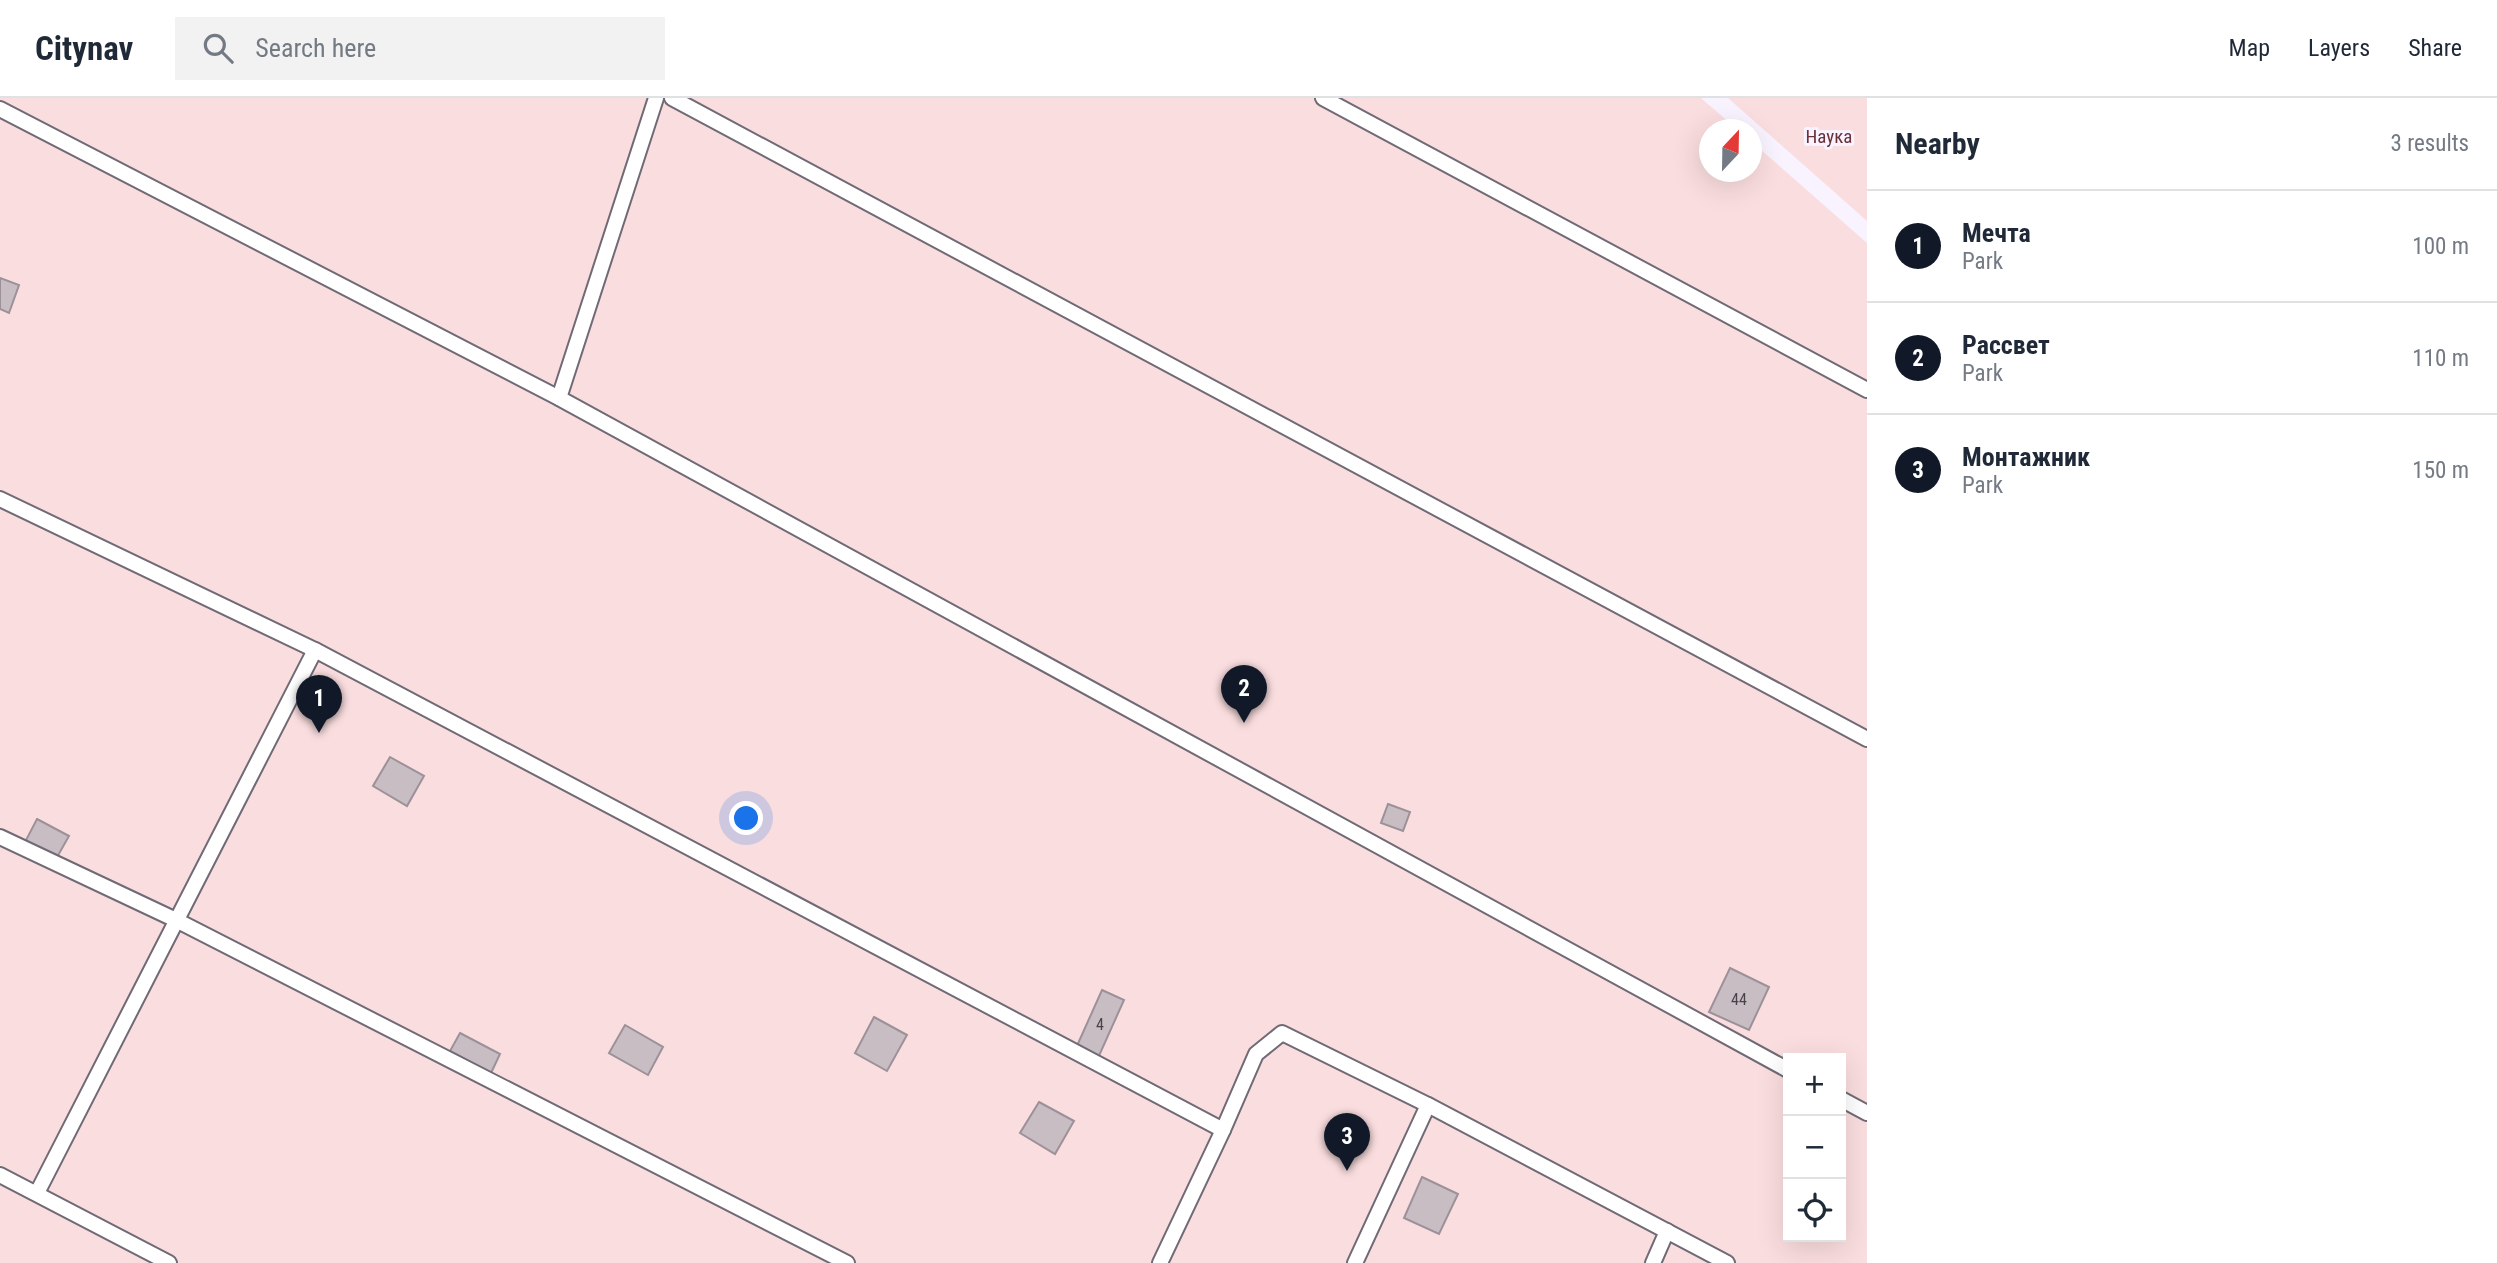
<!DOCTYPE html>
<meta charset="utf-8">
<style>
body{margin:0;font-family:"Roboto Condensed",sans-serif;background:#f2f2f3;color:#1f2937}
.controls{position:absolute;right:21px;bottom:21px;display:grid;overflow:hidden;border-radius:0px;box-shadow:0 7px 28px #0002}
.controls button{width:63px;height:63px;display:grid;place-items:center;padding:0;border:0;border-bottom:2px solid #e0e1e3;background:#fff;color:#1f2937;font:35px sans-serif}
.compass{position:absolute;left:1699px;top:21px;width:63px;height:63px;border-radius:50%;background:#fff;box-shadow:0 7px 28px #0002;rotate:22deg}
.you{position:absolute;left:747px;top:721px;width:24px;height:24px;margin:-18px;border:5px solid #fff;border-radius:50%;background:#1a73e8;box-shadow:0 0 0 10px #1a73e833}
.badge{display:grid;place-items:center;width:46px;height:46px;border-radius:50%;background:#111827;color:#fff;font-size:23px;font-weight:700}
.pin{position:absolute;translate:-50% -58px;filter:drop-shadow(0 2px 4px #0008)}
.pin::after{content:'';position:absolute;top:37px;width:24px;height:21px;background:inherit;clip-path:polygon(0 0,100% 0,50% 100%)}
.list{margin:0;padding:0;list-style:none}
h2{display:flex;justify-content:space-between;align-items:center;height:91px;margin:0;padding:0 28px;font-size:30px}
h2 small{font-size:23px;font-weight:400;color:#747a83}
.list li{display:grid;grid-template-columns:46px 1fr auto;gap:21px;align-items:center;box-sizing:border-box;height:112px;padding:0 28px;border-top:2px solid #e0e1e3}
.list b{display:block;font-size:26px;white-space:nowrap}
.list p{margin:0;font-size:23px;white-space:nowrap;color:#747a83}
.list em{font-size:23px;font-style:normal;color:#747a83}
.icon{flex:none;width:38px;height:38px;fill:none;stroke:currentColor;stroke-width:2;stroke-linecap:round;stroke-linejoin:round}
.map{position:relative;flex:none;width:1867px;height:1165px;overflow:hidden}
header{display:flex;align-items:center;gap:42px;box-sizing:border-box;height:98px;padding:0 35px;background:#fff;border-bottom:2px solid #e0e1e3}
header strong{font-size:33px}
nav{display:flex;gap:38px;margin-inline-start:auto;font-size:24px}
.search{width:490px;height:63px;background:#f2f2f3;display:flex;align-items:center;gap:18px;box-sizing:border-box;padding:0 24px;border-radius:0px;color:#747a83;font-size:26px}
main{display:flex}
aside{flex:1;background:#fff}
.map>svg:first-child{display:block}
</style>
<header>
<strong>Citynav</strong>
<div class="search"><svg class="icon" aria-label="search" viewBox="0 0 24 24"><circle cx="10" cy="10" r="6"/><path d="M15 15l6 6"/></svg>Search here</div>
<nav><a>Map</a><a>Layers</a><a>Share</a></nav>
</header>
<main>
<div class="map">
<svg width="1867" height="1165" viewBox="0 0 1867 1165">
<rect width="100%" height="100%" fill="#f8f3ff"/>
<g fill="#fadddf" fill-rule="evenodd">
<path d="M0,0H1701L1737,31L1710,32V74H1752V44L1867,145V1165H0ZM1788,960H1841V1139H1788Z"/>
<polygon points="1728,0 1867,0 1867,123"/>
</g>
<g fill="#c9bdc4" stroke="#9c9198" stroke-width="2">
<polygon points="0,180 19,187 9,215 0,211"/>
<polygon points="390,659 424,678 407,708 373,688"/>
<polygon points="1388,706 1410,714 1403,733 1381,725"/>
<polygon points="37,721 69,738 56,761 25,744"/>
<polygon points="1730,870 1769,889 1749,932 1709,914"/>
<polygon points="1102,892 1124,902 1098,960 1076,950"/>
<polygon points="874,919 907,937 887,973 855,955"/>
<polygon points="625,927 663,949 648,977 609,955"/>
<polygon points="460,935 500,956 491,975 450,953"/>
<polygon points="1039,1004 1074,1023 1055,1056 1020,1035"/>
<polygon points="1422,1079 1458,1096 1439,1136 1404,1120"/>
</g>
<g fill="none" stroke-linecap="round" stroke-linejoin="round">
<defs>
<g id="lane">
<polyline points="672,0 1867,641"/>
<polyline points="1323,0 1867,292"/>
<polyline points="0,11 559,300 1788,972"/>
<polyline points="559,300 656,0"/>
<polyline points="0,401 315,552 1223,1032"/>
<polyline points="0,739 176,822 847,1165"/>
<polyline points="1841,1001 1867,1015"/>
<polyline points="0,1077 169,1165"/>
<polyline points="37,1095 315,552"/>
<polyline points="1160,1165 1223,1032 1256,956 1282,935 1428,1007 1727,1165"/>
<polyline points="1355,1165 1428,1007"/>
<polyline points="1653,1165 1667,1133"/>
</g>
</defs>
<use href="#lane" stroke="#6f6a75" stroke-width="18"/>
<use href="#lane" stroke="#fff" stroke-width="14"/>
</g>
<g text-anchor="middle" stroke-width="6" stroke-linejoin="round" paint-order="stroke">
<g font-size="16" fill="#474348">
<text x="1739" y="907">44</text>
<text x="1100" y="932">4</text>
</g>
<g font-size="19" fill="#6b3138" stroke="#f8f3ff">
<text x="1829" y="45">Наука</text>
</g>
</g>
</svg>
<div class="controls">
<button>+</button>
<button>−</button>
<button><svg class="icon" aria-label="locate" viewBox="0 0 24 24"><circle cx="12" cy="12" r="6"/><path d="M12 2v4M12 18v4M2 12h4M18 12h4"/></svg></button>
</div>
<svg class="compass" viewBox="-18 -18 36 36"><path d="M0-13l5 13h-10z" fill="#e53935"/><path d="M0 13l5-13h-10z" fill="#747a83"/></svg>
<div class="you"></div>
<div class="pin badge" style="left:319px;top:635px">1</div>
<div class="pin badge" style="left:1244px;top:625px">2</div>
<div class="pin badge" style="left:1347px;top:1073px">3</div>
</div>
<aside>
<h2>Nearby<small>3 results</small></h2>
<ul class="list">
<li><span class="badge">1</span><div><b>Мечта</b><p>Park</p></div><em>100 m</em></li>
<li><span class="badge">2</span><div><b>Рассвет</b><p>Park</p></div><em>110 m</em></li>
<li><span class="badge">3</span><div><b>Монтажник</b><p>Park</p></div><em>150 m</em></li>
</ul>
</aside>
</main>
